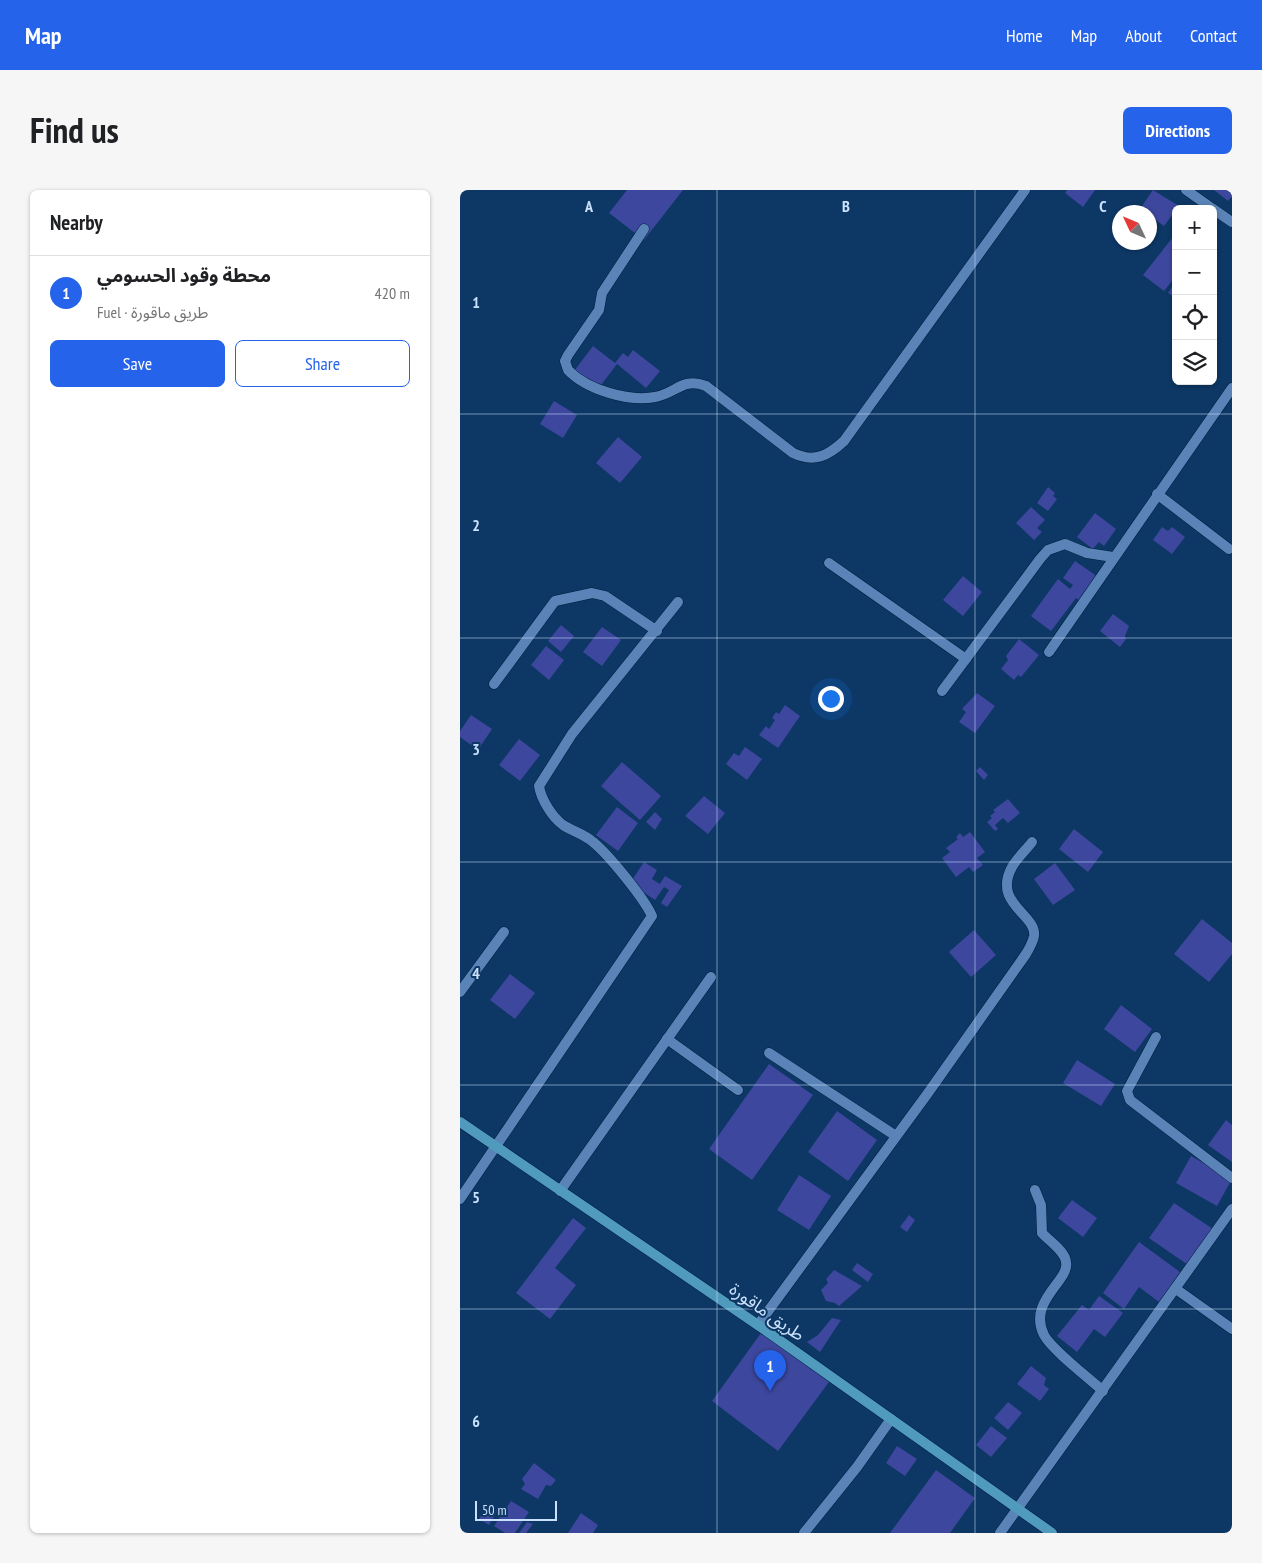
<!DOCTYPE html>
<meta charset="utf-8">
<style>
body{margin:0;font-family:"PT Sans Narrow","Noto Sans Arabic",sans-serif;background:#f6f6f6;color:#202124}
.controls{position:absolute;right:15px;top:15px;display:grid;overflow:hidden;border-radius:8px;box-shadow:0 1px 4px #0004}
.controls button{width:45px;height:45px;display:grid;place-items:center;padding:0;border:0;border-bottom:1px solid #e0e0e0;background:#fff;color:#202124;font:25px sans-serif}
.compass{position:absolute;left:652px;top:15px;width:45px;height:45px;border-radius:50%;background:#fff;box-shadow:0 1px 4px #0004;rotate:314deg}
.scale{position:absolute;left:15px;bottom:12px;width:82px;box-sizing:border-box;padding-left:5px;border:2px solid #cae1fd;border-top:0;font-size:14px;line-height:18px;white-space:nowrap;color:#cae1fd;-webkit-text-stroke:4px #0d3764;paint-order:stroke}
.you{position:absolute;left:370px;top:508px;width:18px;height:18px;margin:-12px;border:4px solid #fff;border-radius:50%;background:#1a73e8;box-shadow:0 0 0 8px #1a73e833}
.badge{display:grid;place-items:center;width:32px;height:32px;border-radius:50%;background:#2563eb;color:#fff;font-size:16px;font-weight:700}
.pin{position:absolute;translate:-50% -41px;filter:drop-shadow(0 1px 2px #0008)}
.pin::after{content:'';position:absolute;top:26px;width:18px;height:15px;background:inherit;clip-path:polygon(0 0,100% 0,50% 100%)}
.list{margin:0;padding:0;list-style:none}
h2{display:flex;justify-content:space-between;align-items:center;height:65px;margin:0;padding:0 20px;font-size:21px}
h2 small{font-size:16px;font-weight:400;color:#757577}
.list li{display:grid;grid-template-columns:32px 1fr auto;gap:15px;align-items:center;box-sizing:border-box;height:70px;padding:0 20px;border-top:1px solid #e0e0e0}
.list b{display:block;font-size:19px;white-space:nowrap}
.list p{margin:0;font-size:16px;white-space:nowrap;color:#757577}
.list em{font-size:16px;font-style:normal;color:#757577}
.actions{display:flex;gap:10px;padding:15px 20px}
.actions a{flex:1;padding:11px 0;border:1px solid #2563eb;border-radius:8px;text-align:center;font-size:18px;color:#2563eb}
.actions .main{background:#2563eb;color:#fff}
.icon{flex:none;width:28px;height:28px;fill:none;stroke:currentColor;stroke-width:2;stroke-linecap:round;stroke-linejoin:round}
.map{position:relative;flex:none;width:772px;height:1343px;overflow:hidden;border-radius:8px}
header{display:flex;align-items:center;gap:30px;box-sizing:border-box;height:70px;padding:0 25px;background:#2563eb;color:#fff}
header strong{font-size:24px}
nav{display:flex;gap:28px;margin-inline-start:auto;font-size:18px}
.intro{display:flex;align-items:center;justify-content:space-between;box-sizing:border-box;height:120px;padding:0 30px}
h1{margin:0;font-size:35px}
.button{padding:12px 22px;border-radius:8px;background:#2563eb;color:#fff;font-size:18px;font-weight:700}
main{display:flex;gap:30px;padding:0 30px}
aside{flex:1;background:#fff;border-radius:8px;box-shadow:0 1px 4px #0004}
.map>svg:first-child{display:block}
</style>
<header>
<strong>Map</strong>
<nav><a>Home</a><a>Map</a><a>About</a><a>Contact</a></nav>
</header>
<div class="intro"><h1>Find us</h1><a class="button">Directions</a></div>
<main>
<aside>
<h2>Nearby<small></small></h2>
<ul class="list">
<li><span class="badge">1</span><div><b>محطة وقود الحسومي</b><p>Fuel · طريق ماقورة</p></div><em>420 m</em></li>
</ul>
<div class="actions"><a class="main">Save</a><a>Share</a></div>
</aside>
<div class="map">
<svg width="772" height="1343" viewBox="0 0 772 1343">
<rect width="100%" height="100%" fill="#0d3764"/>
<g fill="#3d479d">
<polygon points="167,0 223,0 184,50 149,23"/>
<polygon points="607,0 635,0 623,17 605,3"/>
<polygon points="693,0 719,16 704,36 690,26 690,22 680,19"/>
<polygon points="754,0 772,0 772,6 768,11"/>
<polygon points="713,47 716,49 716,86 704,101 683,85"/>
<polygon points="716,91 716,108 708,103"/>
<polygon points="133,156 155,173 163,163 168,167 173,160 200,181 186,198 157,174 138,199 114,181"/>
<polygon points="94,211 117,225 103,248 80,234"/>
<polygon points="158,247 182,267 160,293 136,273"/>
<polygon points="588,297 595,303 593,306 597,309 588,321 577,313"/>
<polygon points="571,317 585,330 577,338 582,342 574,350 556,333"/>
<polygon points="635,323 656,339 644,356 639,352 633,359 617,347"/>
<polygon points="702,337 708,341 712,337 725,347 712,364 693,350"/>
<polygon points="615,371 638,387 620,411 616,408 591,441 571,426 598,389 610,399 613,395 603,388"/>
<polygon points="503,386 522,402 503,426 483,410"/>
<polygon points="653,424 669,436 665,446 666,449 660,457 640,441"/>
<polygon points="101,435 114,446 101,462 88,451"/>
<polygon points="142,437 161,450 142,476 123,462"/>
<polygon points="559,449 579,465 561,487 558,485 554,490 541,479 548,470 546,466"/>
<polygon points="86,456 104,470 89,490 71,475"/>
<polygon points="517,503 535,516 515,543 499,532 506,522 502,519"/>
<polygon points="325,515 340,526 318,558 299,545 306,536 309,539 315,530 312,528 316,522 319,524"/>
<polygon points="11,525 32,539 18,560 0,547 0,541"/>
<polygon points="59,549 80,565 60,591 39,575"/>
<polygon points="285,557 302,569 287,590 266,574 274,563 279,566"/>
<polygon points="162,572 201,606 180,630 141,596"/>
<polygon points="520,577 528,585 524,590 516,581"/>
<polygon points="244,606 265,623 248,644 225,626"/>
<polygon points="548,609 560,623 548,633 543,628 535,635 538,639 535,641 527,632 532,628 530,626 535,622 533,620"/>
<polygon points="157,617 178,633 158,661 136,645"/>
<polygon points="195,622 202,629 195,640 186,632"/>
<polygon points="614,639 643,662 628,682 599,659"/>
<polygon points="510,642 525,662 517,668 523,675 513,682 509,677 496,687 482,668 490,662 486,658 498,649 496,647 500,643 503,647"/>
<polygon points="184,672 197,680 192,689 200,694 205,686 222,696 207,717 201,713 209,700 204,697 195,710 170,693"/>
<polygon points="595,673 615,700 593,715 574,689"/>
<polygon points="742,729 772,753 772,764 749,792 714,764"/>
<polygon points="514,740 536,765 511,787 489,762"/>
<polygon points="50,784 75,803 55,829 30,810"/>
<polygon points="661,815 692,839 675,862 644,839"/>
<polygon points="617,870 655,894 641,916 603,893"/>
<polygon points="309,874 353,905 292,990 249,959"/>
<polygon points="377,921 417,950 388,991 348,962"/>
<polygon points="766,930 772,935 772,972 748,955"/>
<polygon points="731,966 772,989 757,1016 716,993"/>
<polygon points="339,985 371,1006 349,1040 317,1020"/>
<polygon points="612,1010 637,1028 623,1047 598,1028"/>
<polygon points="714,1013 753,1039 728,1075 689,1048"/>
<polygon points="449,1025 455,1030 447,1042 440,1037"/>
<polygon points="113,1028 126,1038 95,1078 116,1095 90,1129 56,1103"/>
<polygon points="679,1052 720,1082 699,1112 679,1097 664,1119 643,1103"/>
<polygon points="397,1073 413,1084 408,1092 392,1080"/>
<polygon points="374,1080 402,1096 379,1116 375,1113 366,1111 361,1100 368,1093 366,1089"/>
<polygon points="639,1106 663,1123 645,1147 634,1139 617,1162 597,1146 622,1115 629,1120"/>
<polygon points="372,1128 381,1130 360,1162 347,1152 358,1145"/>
<polygon points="301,1143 369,1192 318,1261 252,1211"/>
<polygon points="571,1176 586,1188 584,1195 589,1199 580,1211 557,1194"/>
<polygon points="548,1212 562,1223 548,1240 534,1228"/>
<polygon points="531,1236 547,1248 531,1267 516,1255"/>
<polygon points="437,1256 457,1269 445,1286 426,1273"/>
<polygon points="74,1273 96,1290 91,1296 86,1295 78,1309 61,1299 65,1294 62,1289"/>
<polygon points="476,1280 515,1308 490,1343 430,1343"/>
<polygon points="51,1311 69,1322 55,1343 45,1343 34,1336"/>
<polygon points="29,1314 38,1320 29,1335 19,1329"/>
<polygon points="121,1323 138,1335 133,1343 108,1343"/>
<polygon points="67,1332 73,1334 66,1343 59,1343"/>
</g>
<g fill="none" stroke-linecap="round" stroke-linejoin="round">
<defs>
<g id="street">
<polyline points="726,0 753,19"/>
<polyline points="753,19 772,32"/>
<path d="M184,39L142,103L139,120L108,165L105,171L108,180C127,200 169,212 195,207C217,203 222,187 246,196L333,263C354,273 368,266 384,251L565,0"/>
<polyline points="697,304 769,359"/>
<polyline points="369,373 506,469"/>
<polyline points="589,462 772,198"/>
<polyline points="34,494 95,411 132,403 145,406 197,441"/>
<polyline points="482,501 580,369 588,360 605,354 627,363 653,367"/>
<polyline points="0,802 44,742"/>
<polyline points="696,847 667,901 670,910 772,988"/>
<polyline points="207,849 278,900"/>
<polyline points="309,863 436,946"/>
<path d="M575,1000L581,1015L582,1043C589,1051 605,1061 606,1072C610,1091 567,1111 584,1145C592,1160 629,1188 643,1201"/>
<polyline points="100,1001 251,787"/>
<path d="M0,1009L192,726C184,708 148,664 133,652C124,644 112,641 103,635C92,627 81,609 79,596L112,544L218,412"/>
<polyline points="716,1099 772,1139"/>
<path d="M298,1135L468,903L566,764C569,759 573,752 574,746C577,724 532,714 552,677C557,668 566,660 572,652"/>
<polyline points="344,1343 397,1277 431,1229"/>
<polyline points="540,1343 772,1019"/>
</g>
<polyline id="secondary" points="0,932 298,1135 592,1343"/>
</defs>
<use href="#street" stroke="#011e3f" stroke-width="11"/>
<use href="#secondary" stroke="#011e3f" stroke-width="11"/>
<use href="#street" stroke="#5a84b7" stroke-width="10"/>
<use href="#secondary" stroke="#509abd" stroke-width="10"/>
</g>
<path fill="none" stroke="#cae1fd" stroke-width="1" stroke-opacity="0.55" d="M257,0V1343M515,0V1343M0,224H772M0,448H772M0,672H772M0,895H772M0,1119H772"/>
<g text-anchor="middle" stroke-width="4" stroke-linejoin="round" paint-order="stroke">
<g font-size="18" fill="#cae1fd" stroke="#0d3764">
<text transform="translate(307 1122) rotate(35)" y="6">طريق ماقورة</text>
</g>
</g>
<g font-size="16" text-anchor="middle" font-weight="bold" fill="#cae1fd" stroke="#0d3764" stroke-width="4" stroke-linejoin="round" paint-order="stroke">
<text x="129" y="22">A</text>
<text x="386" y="22">B</text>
<text x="643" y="22">C</text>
<text x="16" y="118">1</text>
<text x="16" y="341">2</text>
<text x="16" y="565">3</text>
<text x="16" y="789">4</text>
<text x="16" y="1013">5</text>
<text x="16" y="1237">6</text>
</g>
</svg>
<div class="controls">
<button>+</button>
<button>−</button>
<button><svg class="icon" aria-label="locate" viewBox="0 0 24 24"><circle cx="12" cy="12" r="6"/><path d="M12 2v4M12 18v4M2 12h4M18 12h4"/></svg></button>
<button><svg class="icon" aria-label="layers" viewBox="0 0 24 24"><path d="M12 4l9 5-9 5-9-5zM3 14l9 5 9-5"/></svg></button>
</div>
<svg class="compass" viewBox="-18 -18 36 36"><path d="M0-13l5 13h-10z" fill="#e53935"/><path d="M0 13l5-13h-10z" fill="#757577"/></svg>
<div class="scale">50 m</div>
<div class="you"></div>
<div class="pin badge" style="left:310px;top:1201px">1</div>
</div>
</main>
